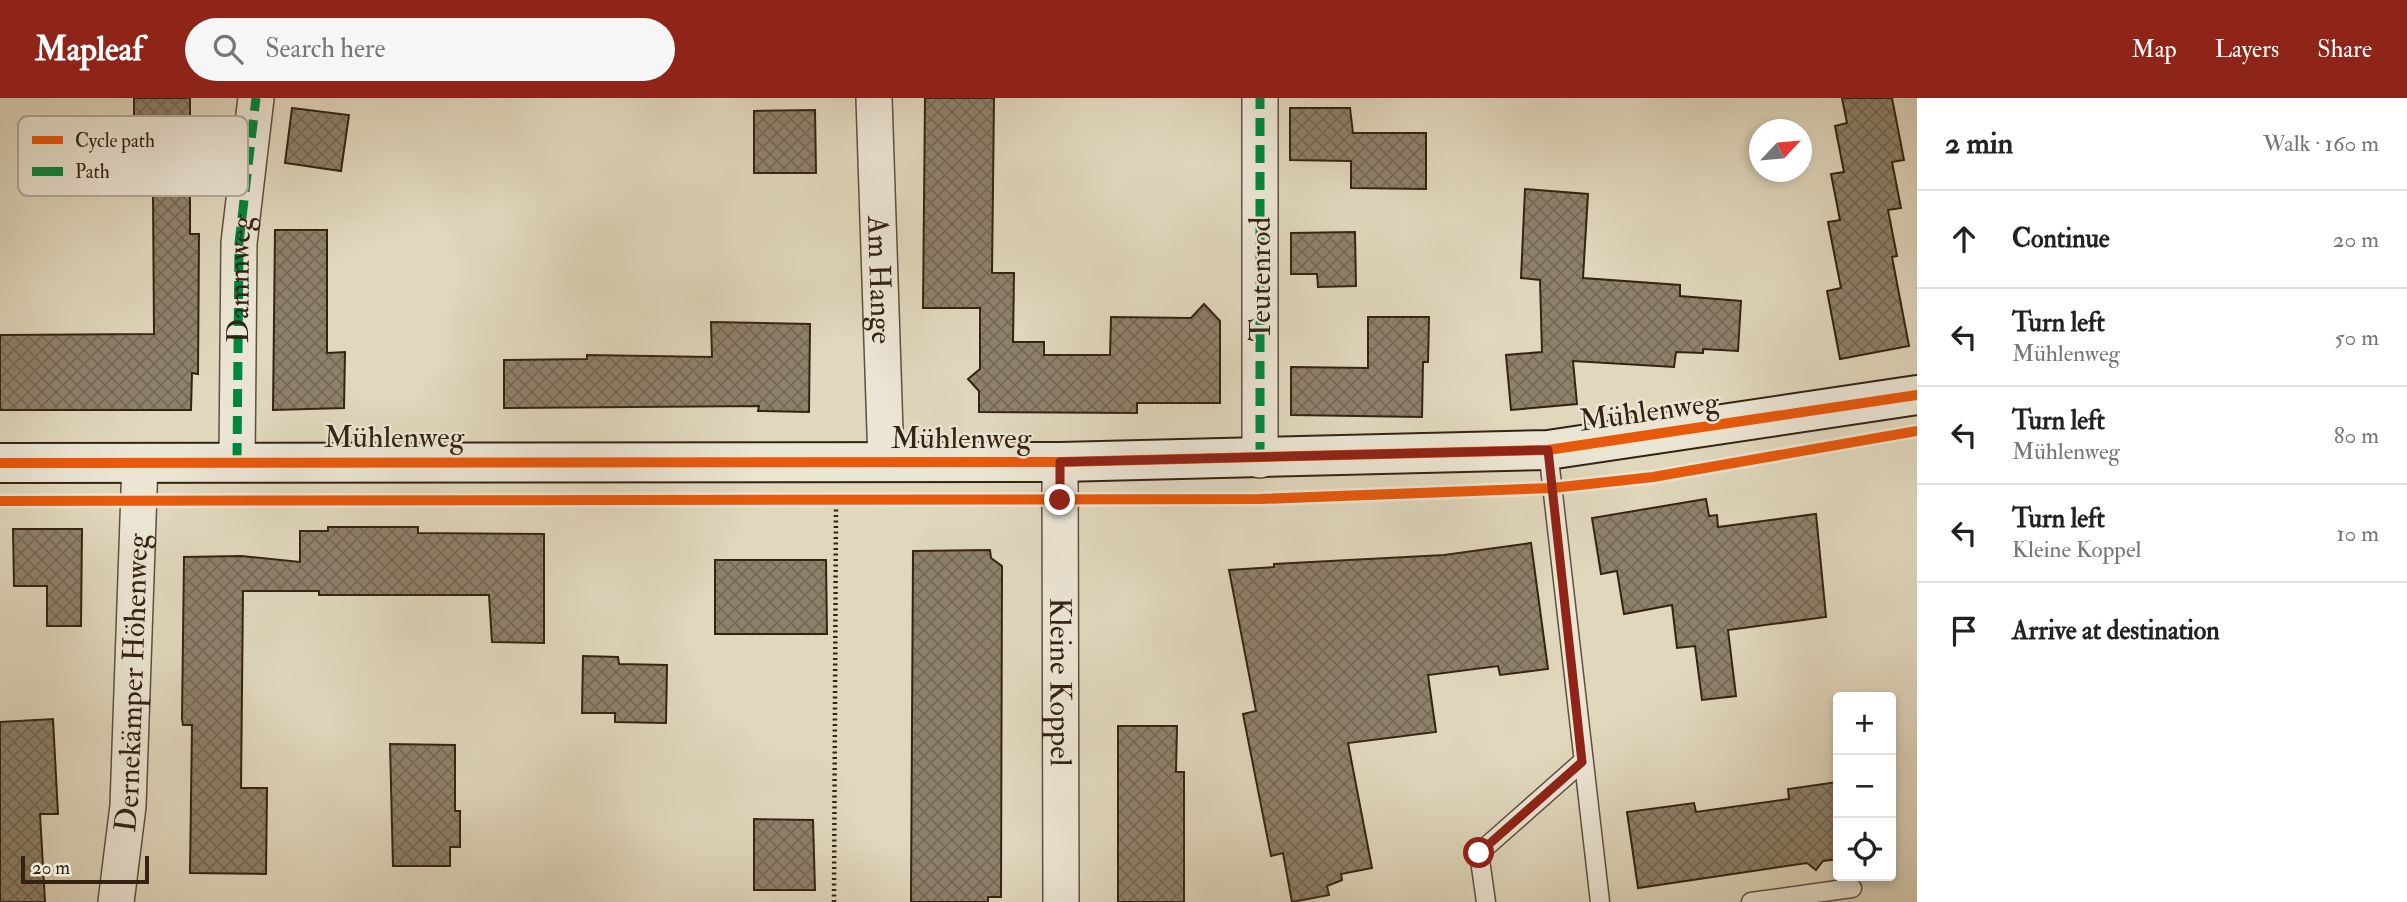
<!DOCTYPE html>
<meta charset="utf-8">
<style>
body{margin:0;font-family:"IM FELL Double Pica",serif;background:#f6f6f6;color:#222}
.controls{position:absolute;right:21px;bottom:21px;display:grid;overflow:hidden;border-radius:7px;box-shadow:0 4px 10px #0003}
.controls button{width:63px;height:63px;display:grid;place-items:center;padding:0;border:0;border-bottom:2px solid #e0e0e0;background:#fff;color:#222;font:35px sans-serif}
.compass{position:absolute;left:1749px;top:21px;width:63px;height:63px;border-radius:50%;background:#fff;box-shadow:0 4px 10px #0003;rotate:64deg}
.scale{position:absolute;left:21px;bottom:18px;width:128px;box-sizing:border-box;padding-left:7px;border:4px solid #352312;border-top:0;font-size:19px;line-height:24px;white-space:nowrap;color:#352312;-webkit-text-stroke:5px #ebe5d4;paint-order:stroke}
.stop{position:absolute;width:21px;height:21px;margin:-16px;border:5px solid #8f2418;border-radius:50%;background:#fff}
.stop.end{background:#8f2418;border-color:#fff;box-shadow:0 2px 7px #0008}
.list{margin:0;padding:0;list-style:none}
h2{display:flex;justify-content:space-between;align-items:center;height:91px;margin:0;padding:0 28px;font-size:30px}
h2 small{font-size:23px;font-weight:400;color:#767676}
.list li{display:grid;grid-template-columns:46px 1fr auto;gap:21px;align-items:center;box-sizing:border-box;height:98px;padding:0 28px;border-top:2px solid #e0e0e0}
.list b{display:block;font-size:26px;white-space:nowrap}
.list p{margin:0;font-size:23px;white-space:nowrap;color:#767676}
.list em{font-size:23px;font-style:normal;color:#767676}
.icon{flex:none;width:38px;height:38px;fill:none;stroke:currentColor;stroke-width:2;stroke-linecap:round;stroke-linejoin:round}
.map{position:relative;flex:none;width:1917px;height:804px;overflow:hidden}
header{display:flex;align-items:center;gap:42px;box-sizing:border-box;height:98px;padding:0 35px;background:#8f2418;color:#fff}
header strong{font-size:33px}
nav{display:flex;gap:38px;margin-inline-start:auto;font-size:24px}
.search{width:490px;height:63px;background:#f6f6f6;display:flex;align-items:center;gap:18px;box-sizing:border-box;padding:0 24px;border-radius:38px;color:#767676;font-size:26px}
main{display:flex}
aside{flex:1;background:#fff}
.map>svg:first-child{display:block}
</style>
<header>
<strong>Mapleaf</strong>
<div class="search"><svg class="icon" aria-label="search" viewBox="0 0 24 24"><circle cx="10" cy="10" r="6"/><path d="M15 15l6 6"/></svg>Search here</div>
<nav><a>Map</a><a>Layers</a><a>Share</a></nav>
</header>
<main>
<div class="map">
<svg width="1917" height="804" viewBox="0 0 1917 804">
<defs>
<pattern id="building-cross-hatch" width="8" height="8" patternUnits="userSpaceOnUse" patternTransform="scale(1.75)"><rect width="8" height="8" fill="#8e816b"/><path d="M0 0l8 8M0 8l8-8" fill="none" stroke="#756957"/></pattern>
</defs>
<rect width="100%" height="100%" fill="#e0d7bd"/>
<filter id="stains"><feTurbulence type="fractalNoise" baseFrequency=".00286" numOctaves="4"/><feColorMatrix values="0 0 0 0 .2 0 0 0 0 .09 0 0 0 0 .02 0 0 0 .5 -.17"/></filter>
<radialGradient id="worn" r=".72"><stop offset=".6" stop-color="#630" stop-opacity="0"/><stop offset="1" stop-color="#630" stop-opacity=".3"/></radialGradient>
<g fill="url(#building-cross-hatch)" stroke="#352312" stroke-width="2">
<polygon points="134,0 190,0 190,136 199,136 198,276 192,275 191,312 0,312 0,237 154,236 153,93 106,93 106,60 134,60"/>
<polygon points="925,0 994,0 992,175 1014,175 1013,244 1044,244 1044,257 1110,257 1111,219 1191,220 1204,206 1220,223 1220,305 1137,305 1137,315 979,314 979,293 968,281 980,271 980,210 923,210"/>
<polygon points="1842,0 1892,0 1904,62 1892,64 1901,110 1888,112 1897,158 1892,159 1909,248 1840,261 1827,193 1841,190 1828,124 1840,122 1831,76 1844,74 1835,28 1847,25"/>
<polygon points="292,10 349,17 341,73 285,65"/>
<polygon points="1290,10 1350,10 1353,35 1426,35 1426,91 1351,90 1351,63 1290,62"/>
<polygon points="815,12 816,75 754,75 754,13"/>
<polygon points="1525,91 1588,96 1583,180 1680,187 1680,198 1741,203 1738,253 1703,251 1703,255 1676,254 1674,269 1573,263 1577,306 1511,312 1506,257 1542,254 1540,182 1521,180"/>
<polygon points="275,132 327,132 327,255 345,254 344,310 273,312"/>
<polygon points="1355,134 1356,188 1318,189 1317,176 1291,176 1291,135"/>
<polygon points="1368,219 1429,219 1428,264 1423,264 1422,319 1291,317 1291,269 1368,270"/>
<polygon points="711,224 810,226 809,314 758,313 759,308 504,310 504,262 587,261 587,257 712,259"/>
<polygon points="1706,401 1709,418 1717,417 1718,429 1816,416 1826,519 1728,532 1736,598 1702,602 1695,548 1677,550 1672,507 1624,516 1617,473 1601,476 1592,420"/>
<polygon points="328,429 418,429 418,435 544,436 544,545 492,544 489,497 319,497 319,493 243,493 241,690 267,690 266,776 190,775 192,627 183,627 182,621 184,459 241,458 300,464 300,433 328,433"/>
<polygon points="13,431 82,431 81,528 47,528 47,488 14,488"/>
<polygon points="1531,445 1548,571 1500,577 1498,568 1428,577 1436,634 1348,645 1372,770 1341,776 1342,782 1327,788 1329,797 1292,804 1283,755 1271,758 1243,616 1256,613 1229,472 1274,469 1274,466 1444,457"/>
<polygon points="990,452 991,460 1002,468 1001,799 988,799 988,804 911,804 913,453"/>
<polygon points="715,462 826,462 827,536 715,536"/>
<polygon points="583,558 618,559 619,566 667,567 666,625 615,624 615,615 582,615"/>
<polygon points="53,621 58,716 40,716 45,804 0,804 0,624"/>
<polygon points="1118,628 1177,628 1176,674 1184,674 1184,804 1118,804"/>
<polygon points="390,646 455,647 455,713 460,713 460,749 450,749 450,768 393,768"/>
<polygon points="1838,684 1838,761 1823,763 1816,772 1807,765 1638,790 1627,714 1694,705 1696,714 1789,701 1788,691"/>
<polygon points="754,721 813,722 815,792 754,792"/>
</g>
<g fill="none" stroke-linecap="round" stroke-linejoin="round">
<defs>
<g id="lane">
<polyline points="1548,352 1600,804"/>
<polyline points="1486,804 1479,755 1582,664"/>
<polyline points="1751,804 1852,790"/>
</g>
<g id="street">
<path id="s1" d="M874,0L886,364"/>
<polyline points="1260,362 1260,0"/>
<path id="s2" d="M237,363L239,145L256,0"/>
<path id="s3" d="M1060,364L1061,804"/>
<path id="s4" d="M116,804L128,708L140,364"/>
</g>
<polyline id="secondary" points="0,365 1060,364 1548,352 1917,297"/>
</defs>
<use href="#lane" stroke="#60503d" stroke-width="21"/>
<use href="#street" stroke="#60503d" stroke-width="38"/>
<use href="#secondary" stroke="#352312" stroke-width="42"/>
<polyline stroke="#352312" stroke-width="4.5" stroke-dasharray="2 3.5" stroke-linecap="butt" points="834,804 836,403"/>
<use href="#lane" stroke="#ebe5d4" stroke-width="18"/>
<use href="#street" stroke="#ebe5d4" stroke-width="35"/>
<use href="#secondary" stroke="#ebe5d4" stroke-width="38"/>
<g stroke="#00873e" stroke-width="9" stroke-dasharray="18 9" stroke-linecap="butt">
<polyline points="1260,362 1260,0"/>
<polyline points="237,363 239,145 256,0"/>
</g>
<defs>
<g id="cycleway">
<polyline points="0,365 1060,364 1548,352 1917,297"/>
<polyline points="0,403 1260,401 1552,390 1653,379 1917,333"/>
</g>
</defs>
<use href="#cycleway" stroke="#ebe5d4" stroke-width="15"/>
<use href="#cycleway" stroke="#e8590c" stroke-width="10"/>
</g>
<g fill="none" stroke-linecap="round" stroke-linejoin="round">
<polyline stroke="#8f2418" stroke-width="9" points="1060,402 1060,364 1548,352 1582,664 1479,755"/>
</g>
<g text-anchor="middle" stroke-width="5" stroke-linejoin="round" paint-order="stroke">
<g font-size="30" fill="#352312" stroke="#ebe5d4">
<text dy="10" stroke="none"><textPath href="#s2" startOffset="182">Dammweg</textPath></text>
<text transform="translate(1260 181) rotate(-90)" y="10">Teutenrod</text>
<text dy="10" stroke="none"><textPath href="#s1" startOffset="182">Am Hange</textPath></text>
<text transform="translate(1649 313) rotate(-8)" y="10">Mühlenweg</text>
<text x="394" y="349">Mühlenweg</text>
<text x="961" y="350">Mühlenweg</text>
<text dy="10" stroke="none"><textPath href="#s4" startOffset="220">Dernekämper Höhenweg</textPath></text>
<text dy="10" stroke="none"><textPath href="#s3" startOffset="220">Kleine Koppel</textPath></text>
</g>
</g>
<rect x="18" y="18" width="230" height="80" rx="10" fill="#ebe5d4" stroke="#b4ab9a" stroke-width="2"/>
<rect x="32" y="38" width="31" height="8" fill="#e8590c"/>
<rect x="32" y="69" width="31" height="9" fill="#00873e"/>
<g font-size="19" fill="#352312">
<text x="75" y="49">Cycle path</text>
<text x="75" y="80">Path</text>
</g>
<rect width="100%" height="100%" filter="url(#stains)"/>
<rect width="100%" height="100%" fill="url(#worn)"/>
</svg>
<div class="controls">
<button>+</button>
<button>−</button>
<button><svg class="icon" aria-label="locate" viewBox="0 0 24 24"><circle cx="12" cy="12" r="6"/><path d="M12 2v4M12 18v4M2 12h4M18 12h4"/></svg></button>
</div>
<svg class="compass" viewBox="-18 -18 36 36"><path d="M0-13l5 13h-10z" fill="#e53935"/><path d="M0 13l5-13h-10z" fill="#767676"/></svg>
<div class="scale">20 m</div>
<div class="stop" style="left:1479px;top:755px"></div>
<div class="stop end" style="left:1060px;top:402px"></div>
</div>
<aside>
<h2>2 min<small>Walk · 160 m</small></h2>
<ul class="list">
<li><svg class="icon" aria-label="ahead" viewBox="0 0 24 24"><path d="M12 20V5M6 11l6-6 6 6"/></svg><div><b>Continue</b></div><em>20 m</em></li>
<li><svg class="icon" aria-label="left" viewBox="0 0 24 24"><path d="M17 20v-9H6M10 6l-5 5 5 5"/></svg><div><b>Turn left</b><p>Mühlenweg</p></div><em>50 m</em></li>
<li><svg class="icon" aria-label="left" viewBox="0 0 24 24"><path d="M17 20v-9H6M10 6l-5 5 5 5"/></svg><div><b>Turn left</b><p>Mühlenweg</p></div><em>80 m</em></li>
<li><svg class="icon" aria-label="left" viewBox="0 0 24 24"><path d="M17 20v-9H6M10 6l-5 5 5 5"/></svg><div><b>Turn left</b><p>Kleine Koppel</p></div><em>10 m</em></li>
<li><svg class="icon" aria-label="arrive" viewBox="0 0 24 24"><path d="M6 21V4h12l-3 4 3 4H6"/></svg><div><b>Arrive at destination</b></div></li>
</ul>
</aside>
</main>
